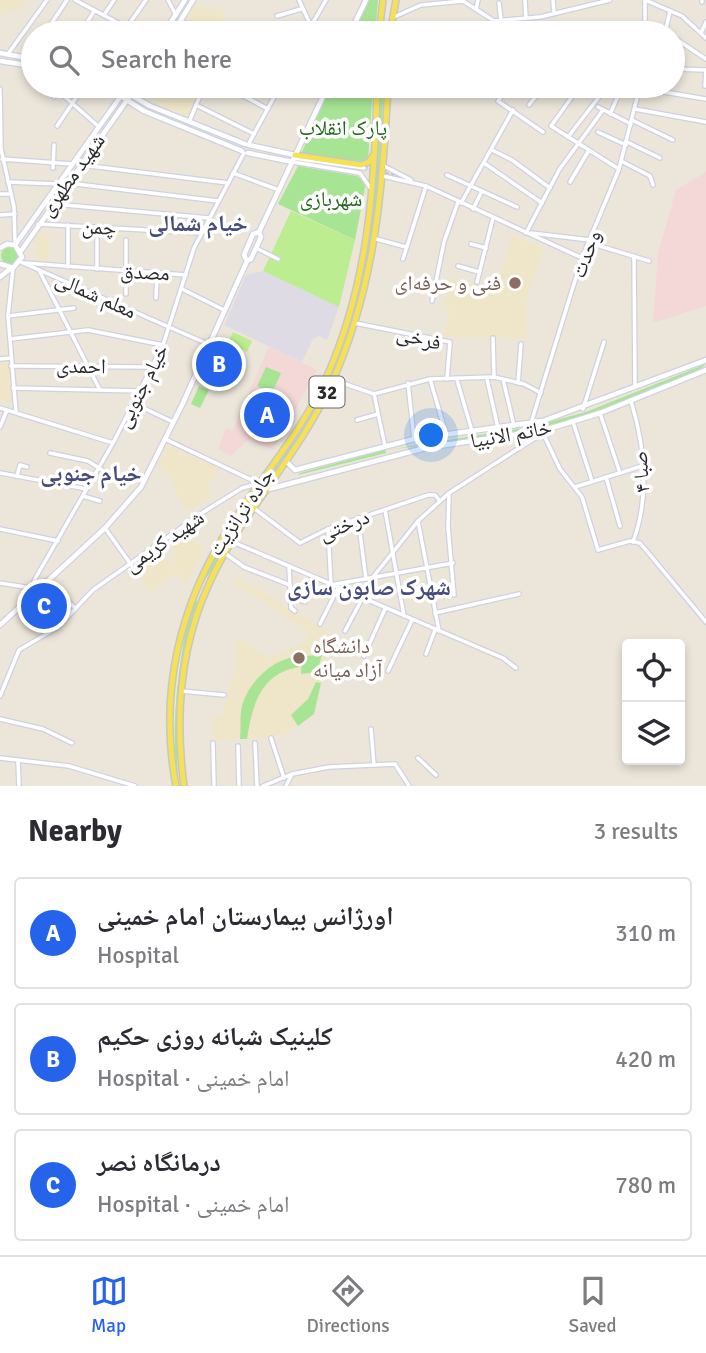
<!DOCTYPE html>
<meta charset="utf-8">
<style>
body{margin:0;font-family:Signika,"Noto Naskh Arabic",sans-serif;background:#f7f7f7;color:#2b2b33}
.controls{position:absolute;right:21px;bottom:21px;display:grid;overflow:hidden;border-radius:7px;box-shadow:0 4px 10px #0003}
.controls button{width:63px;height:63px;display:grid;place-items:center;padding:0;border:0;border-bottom:2px solid #e1e1e2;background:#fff;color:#2b2b33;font:35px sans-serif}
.you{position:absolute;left:432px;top:436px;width:24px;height:24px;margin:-18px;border:5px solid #fff;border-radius:50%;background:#1a73e8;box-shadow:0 0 0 10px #1a73e833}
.badge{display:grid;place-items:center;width:46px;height:46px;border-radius:50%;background:#2563eb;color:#fff;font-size:23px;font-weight:700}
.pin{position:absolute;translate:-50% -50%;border:4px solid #fff;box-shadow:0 2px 7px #0006}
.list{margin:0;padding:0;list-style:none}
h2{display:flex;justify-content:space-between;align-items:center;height:91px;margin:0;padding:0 28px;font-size:30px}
h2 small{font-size:23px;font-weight:400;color:#7c7c81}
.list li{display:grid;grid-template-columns:46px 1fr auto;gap:21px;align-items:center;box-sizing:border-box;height:112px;margin:0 14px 14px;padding:0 14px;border:2px solid #e1e1e2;border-radius:7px}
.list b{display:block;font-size:26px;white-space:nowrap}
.list p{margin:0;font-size:23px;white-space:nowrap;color:#7c7c81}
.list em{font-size:23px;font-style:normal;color:#7c7c81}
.icon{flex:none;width:38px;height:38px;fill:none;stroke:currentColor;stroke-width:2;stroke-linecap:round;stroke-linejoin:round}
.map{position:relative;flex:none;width:706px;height:786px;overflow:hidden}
.search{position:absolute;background:#fff;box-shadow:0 4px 10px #0003;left:21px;right:21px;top:21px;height:77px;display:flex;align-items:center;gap:18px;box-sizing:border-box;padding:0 24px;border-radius:38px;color:#7c7c81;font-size:26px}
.sheet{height:469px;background:#fff}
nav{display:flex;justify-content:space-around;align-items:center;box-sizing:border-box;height:98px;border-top:2px solid #e1e1e2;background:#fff;font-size:19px;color:#7c7c81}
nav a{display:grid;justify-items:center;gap:4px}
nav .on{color:#2563eb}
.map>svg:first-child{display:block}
</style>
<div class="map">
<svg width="706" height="786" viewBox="0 0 706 786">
<rect width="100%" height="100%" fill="#ece6da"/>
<polygon fill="#dfdbe4" points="263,271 339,307 327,340 319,336 313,339 302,362 224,325 246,275"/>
<g fill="#efe6c9">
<polygon points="0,0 27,0 24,7 0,15"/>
<polygon points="194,5 224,10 223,33 213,33 189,21 188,16"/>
<polygon points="166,86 189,86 198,93 189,116 154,103"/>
<polygon points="34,233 50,234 49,263 37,262"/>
<polygon points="512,236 544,249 526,300 527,338 443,337 450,310 443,308 450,278 496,288"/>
<polygon points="9,360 12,401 0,401 0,361"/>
<polygon points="168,445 217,467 217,479 209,480 210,499 186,511 164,467 158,464"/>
<polygon points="184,534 204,548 186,585 169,560 175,555 173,547"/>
<polygon points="158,549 177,574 151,591 148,591 137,565"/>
<polygon points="236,576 333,635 314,714 286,734 263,738 212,739 214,716 222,716 237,660 232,657 236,649 232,647 238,637 269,658 304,642 307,635 305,629 232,582"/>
</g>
<g fill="#f3d8d7">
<polygon points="706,172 706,306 653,323 658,253 676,190"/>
<polygon points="269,346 317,370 273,450 248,440 231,456 218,449 226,428 233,430"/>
<polygon points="211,354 232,363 227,374 206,365"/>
</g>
<g fill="#a7e594">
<polygon points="369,0 378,0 375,33 354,33"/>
<polygon points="330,86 373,86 368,161 363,163 301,154"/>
<path d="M380,86H384L376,214L352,325L323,397L306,428L203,583C207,548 286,457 308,419C367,317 379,201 380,86Z"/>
<polygon points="298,166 357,176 366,183 355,240 278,204"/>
<circle cx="10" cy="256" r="9"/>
<path d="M706,364C696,377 542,434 527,428L586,412Z"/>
<polygon points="266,367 281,373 272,393 257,386"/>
<polygon points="199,386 209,390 200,408 191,404"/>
<polygon points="523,428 522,432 387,450"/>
<polygon points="385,450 386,453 298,475 300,473"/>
<path d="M196,599L198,605L186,642L176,707L178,786C171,733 176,686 185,634C187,624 189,606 196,599Z"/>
<polygon points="322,655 317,672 301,674 302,656"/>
<path d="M299,656V667C261,673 252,705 247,739H240C241,730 240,720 241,711C245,684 273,658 299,656Z"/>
<polygon points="316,682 321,683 314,714 298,726 291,715 308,699"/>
</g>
<g fill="#bced90">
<polygon points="291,211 355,240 339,307 263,271"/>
<polygon points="233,332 252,341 247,352 228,342"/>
</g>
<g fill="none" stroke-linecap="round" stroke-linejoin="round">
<polyline stroke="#c5c0b7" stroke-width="3.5" stroke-dasharray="3.5 2" stroke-linecap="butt" points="364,168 406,179"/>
<defs>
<g id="minor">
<polyline points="75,0 137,33"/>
<polyline points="168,0 176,15"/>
<polyline points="299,0 311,26"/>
<polyline points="525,0 526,18"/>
<polyline points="553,0 554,13"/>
<polyline points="645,0 682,16 706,38"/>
<polyline points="702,2 702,0"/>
<polyline points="499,3 501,20"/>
<polyline points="476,9 478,0"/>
<polyline points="104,15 114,0"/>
<polyline points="277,16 301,9"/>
<polyline points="494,21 540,17 610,0"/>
<polyline points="127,27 146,0"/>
<polyline points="507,29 582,33"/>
<polyline points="45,33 67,0"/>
<polyline points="81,33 94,11"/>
<polyline points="276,33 277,33"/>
<polyline points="492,33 499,24"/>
<polyline points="665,33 670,11"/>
<polyline points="701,33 706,22"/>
<polyline points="673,37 706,59"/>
<polyline points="8,54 47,0"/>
<polyline points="673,69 706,70"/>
<polyline points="225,86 268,109"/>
<polyline points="509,86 498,101 543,132"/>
<polyline points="705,86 706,70"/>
<polyline points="579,87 551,126 619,169"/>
<polyline points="474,88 475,86"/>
<polyline points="640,88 706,99"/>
<polyline points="56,89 98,126"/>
<polyline points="54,97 58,86"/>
<polyline points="196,105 254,134"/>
<polyline points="529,105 544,86"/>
<polyline points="598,107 631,124"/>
<polyline points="635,109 706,122"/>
<polyline points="610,114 619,94"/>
<polyline points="632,120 673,140"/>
<polyline points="189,122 204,86"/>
<polyline points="57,126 84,86"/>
<polyline points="598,132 626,145"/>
<polyline points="568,137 602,93"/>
<polyline points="627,142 660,158"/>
<polyline points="492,150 512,160 550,188"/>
<polyline points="2,159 72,164"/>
<polyline points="621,161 650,176 653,185"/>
<polyline points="484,163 542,203"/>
<polyline points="82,165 228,183"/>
<polyline points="384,166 411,180"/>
<polyline points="53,168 54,145"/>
<polyline points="233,173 279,190"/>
<polyline points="447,175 517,207"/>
<polyline points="8,182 58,184"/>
<polyline points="570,182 589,150"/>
<polyline points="68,183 218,201"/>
<polyline points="0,194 11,194"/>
<polyline points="461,203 513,110"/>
<polyline points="54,204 209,218"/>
<polyline points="473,209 482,191"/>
<polyline points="0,215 15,214"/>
<polyline points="38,224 201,233"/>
<polyline points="526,233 559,170 603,110"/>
<polyline points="376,239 406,247"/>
<polyline points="126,240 126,294"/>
<polyline points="590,243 649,261"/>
<polyline points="471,244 486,248"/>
<polyline points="256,248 278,259"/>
<polyline points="634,256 635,387"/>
<polyline points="403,259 426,186"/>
<polyline points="25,263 186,275"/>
<polyline points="458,266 479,272"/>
<polyline points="68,267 68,225"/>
<polyline points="13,268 8,316 16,412"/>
<polyline points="97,269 97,239"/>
<polyline points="39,270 100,390"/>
<polyline points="477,282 493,218"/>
<polyline points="182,289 224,310"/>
<polyline points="156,298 157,273"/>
<polyline points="432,301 444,242 458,202"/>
<polyline points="8,316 74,308"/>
<polyline points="355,323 450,342 447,379"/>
<polyline points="493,338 494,377"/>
<polyline points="10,339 88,330 163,345"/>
<polyline points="0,359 11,358"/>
<polyline points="11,366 151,367"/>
<polyline points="430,379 446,434"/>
<polyline points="487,379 498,428"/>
<polyline points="503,379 514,426"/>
<polyline points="334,380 374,394 430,379 494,377 524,384 541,393"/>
<polyline points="457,380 472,431"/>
<polyline points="408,383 414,439"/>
<polyline points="518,383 521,344"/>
<polyline points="13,388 139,391"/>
<polyline points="374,394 385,446"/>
<path d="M631,401C645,447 650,496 633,542"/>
<polyline points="133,403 173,422"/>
<polyline points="0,408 113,443"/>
<polyline points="583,409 604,342"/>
<polyline points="600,413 620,473"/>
<polyline points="357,420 378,414"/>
<polyline points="573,422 592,481"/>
<polyline points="0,427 7,410"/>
<polyline points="542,431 560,469 582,497 598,550 630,541 640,543 706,622"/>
<polyline points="165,439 258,483"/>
<polyline points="50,453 88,461 113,477"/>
<polyline points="0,473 87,489"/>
<polyline points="17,476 20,465 27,467"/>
<polyline points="606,477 620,526"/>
<polyline points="575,487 642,466"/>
<polyline points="449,493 448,527 454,595"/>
<polyline points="83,496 100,501"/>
<polyline points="255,509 300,543 328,529 428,495 435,495 440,501"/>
<polyline points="385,510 404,616"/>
<polyline points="358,518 366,579"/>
<polyline points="418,521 439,631"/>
<polyline points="105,528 132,566"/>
<polyline points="0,529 58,541"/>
<polyline points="328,529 331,585 453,563"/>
<polyline points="226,554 244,567 290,585"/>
<polyline points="289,566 291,608 295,611"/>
<polyline points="373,577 418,521 449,493 535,438 544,436"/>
<polyline points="46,581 75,608"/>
<polyline points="0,583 37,589"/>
<polyline points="290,596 305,602"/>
<polyline points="435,613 519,594"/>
<polyline points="320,624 338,588"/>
<polyline points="345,631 362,599"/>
<polyline points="426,654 435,630"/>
<polyline points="364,656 385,609"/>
<polyline points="388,671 412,620"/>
<polyline points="181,691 224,695"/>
<polyline points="0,696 19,650 58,627 93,590 205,511 242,488 257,484"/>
<polyline points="0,719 43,729 72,743"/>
<polyline points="371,729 374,765"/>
<polyline points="271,738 284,778"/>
<polyline points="213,743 214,786"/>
<polyline points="255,743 257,786"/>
<polyline points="238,746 239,786"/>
<polyline points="0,758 69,766 135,786"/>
<polyline points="418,758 436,775"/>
<polyline points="18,762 19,786"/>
<polyline points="263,786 292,774 329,767 395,764 409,786"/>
<polyline points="286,786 291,776"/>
</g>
<g id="tertiary">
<polyline points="645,0 645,33"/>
<polyline points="394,17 421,5 463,1 513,33"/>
<polyline points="181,21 206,33"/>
<polyline points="178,25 193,33"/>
<polyline points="307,33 326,0"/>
<polyline points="299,86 322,97"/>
<polyline points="313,86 326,91"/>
<polyline points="578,86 587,90 638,96"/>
<polyline points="0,89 1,149 14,207 15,243"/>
<polyline points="248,145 280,86"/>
<polyline points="294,158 364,168"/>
<polyline points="293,162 360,173 371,189"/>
<polyline points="383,176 426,186 582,258"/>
<polyline points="531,233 590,240"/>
<polyline points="21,262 210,345"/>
<polyline points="531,423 582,258 619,169 640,86"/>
<polyline points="233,542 503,658 516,668"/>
<polyline points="37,589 33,585 35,579 113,443 163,345 194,248 244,153"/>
</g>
<g id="secondary">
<polyline points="164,33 185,0"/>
<polyline points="173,33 193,0"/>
<polyline points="350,33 366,0"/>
<polyline points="0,53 33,59"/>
<polyline points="0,61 33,66"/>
<polyline points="105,86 144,111 242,151"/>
<polyline points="115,86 150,106 245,144"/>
<polyline points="249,145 295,155"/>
<polyline points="248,153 293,162"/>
<polyline points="259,232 328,86"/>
<polyline points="15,245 128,86"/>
<polyline points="0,248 7,244 15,245 22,257 13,268 0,264"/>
<polyline points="21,251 137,86"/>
<polyline points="0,277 10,269"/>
<polyline points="287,462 295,470 414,439 543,421 706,360"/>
<polyline points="269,489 425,448 545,430 600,413 706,370"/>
<polyline points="0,625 105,528 141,487 182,405 247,261 244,255 253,234 259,232 261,237 251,259 247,261"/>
</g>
<g id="primary">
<polyline points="379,33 383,0"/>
<polyline points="390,33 396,0"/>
<polyline points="295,155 361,165 369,162 373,156"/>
<path d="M176,786C158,692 180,602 232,523C264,474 303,430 327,376C368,284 375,186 377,86"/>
<path d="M184,786C175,718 180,647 209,584C240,514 301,454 333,380C375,286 383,188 388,86"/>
</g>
</defs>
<use href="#minor" stroke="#cfd1e3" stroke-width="6"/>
<use href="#tertiary" stroke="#cfd1e3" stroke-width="6"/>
<use href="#secondary" stroke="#cfd1e3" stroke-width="7"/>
<use href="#primary" stroke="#c7c7c7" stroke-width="8"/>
<use href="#minor" stroke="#fff" stroke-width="3.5"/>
<use href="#tertiary" stroke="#fff" stroke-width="3.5"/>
<use href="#secondary" stroke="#fff" stroke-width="4.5"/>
<use href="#primary" stroke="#f5e156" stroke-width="5"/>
</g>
<g fill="#8d6e63" stroke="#fff" stroke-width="2.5">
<circle cx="515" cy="283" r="7"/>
<circle cx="299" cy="658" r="7"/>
</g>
<g text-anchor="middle" stroke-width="7" stroke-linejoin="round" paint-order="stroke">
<rect fill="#fff" stroke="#696969" stroke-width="2" x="309.5" y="376.5" width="35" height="31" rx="5"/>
<g font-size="19" font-weight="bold" fill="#292929">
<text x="327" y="399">32</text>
</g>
<g font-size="21" fill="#1f6817" stroke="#fff">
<text x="343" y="135">پارک انقلاب</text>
<text x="331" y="206">شهربازی</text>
</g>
<g font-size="21" fill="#292929" stroke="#fff">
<text transform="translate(72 175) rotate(-54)" y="7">شهید مطهری</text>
<text transform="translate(99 227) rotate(3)" y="7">چمن</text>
<text transform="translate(586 254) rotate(-69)" y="7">وحدت</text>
<text transform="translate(145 272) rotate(3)" y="7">مصدق</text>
<text transform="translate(96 295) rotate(24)" y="7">معلم شمالی</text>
<text transform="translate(419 338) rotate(14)" y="7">فرخی</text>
<text transform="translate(81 366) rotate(1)" y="7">احمدی</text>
<text transform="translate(142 386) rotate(-63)" y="7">خیام جنوبی</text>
<text transform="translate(511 434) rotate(-10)" y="7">خاتم الانبیا</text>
<text transform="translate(641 472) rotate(-94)" y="7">صبا ۴</text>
<text transform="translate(241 512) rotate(-56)" y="7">جاده ترانزیت</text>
<text transform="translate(344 525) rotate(-21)" y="7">درختی</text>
<text transform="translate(164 541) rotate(-35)" y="7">شهید کریمی</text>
</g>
<g font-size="21" fill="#785e54" stroke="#fff" text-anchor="end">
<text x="501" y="290">فنی و حرفه‌ای</text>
<text x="313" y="653" text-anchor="start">دانشگاه<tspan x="313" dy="24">آزاد میانه</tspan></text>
</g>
<g font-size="23" font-weight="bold" fill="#484c7b" stroke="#fff">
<text x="198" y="231">خیام شمالی</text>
<text x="91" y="481">خیام جنوبی</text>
<text x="369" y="595">شهرک صابون سازی</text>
</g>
</g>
</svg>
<div class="controls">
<button><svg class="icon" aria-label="locate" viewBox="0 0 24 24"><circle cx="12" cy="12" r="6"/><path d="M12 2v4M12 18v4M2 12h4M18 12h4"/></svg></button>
<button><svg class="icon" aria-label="layers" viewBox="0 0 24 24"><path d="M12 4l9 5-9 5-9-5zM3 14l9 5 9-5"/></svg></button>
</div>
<div class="you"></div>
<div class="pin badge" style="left:267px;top:415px">A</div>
<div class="pin badge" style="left:219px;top:364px">B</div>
<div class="pin badge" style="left:44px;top:606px">C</div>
<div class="search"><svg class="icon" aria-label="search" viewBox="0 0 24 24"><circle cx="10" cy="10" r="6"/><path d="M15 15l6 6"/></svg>Search here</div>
</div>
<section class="sheet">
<h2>Nearby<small>3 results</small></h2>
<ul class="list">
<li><span class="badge">A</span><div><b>اورژانس بیمارستان امام خمینی</b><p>Hospital</p></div><em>310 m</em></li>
<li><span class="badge">B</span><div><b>کلینیک شبانه روزی حکیم</b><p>Hospital · امام خمینی</p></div><em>420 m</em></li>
<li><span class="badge">C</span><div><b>درمانگاه نصر</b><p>Hospital · امام خمینی</p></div><em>780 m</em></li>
</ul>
</section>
<nav>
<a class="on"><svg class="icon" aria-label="map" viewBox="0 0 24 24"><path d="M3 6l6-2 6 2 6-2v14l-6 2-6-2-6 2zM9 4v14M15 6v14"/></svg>Map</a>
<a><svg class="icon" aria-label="directions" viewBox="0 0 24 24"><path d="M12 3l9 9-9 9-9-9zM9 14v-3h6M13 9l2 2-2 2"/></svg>Directions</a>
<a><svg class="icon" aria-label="saved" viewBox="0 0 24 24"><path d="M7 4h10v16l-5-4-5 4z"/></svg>Saved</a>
</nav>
